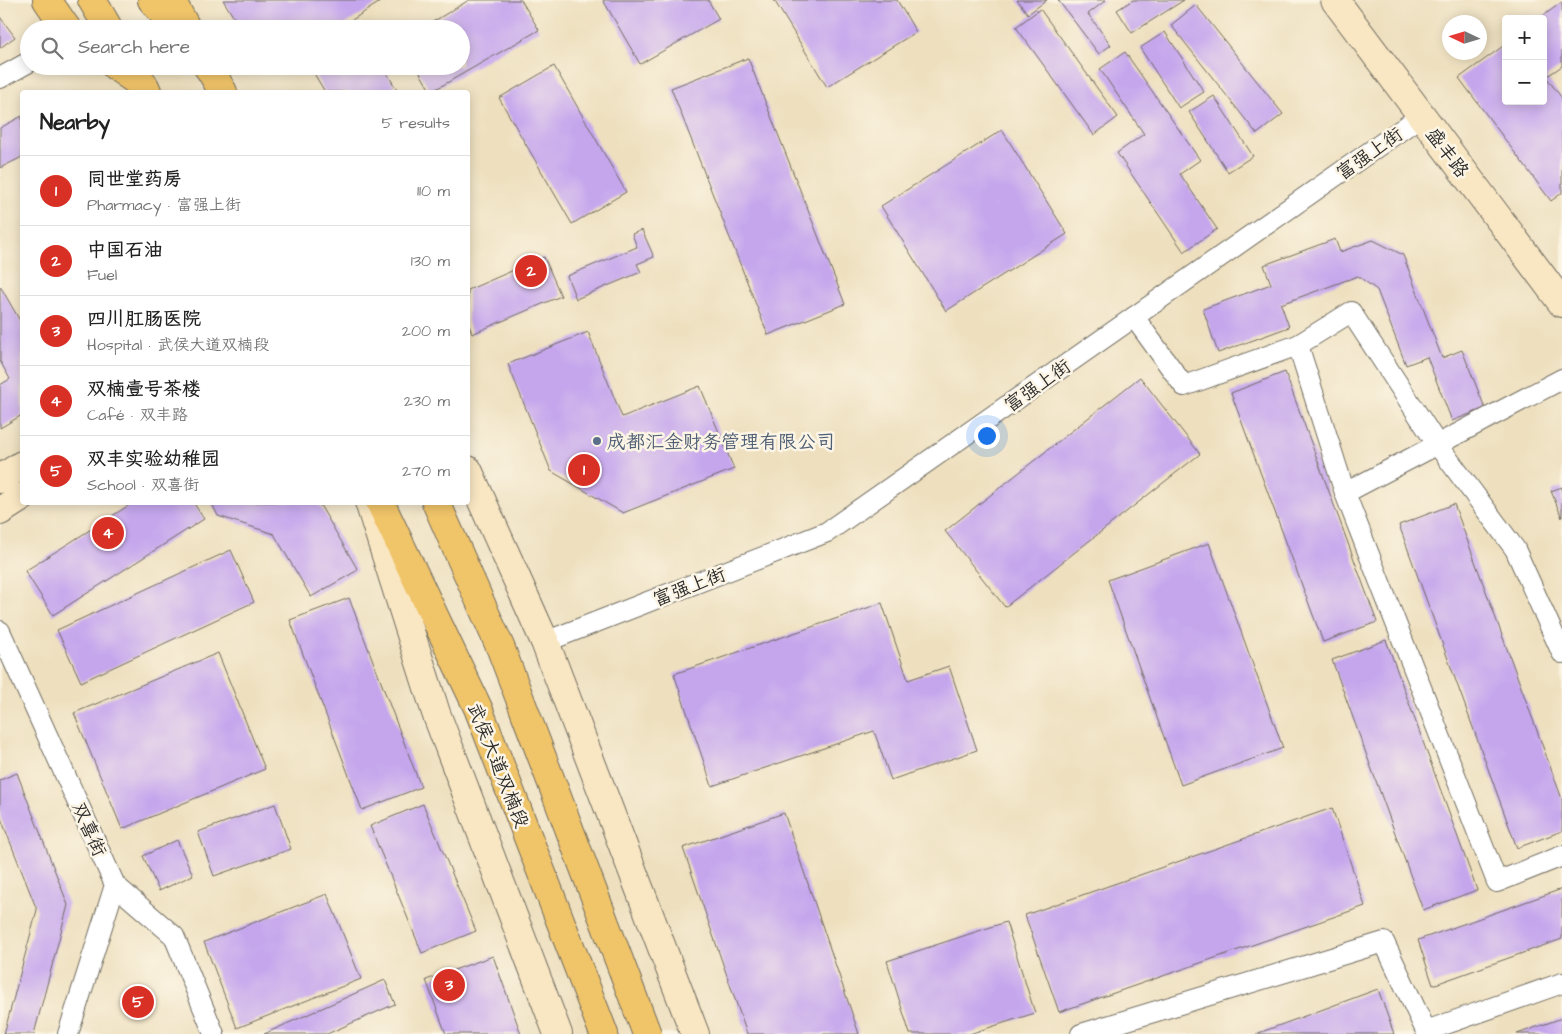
<!DOCTYPE html>
<meta charset="utf-8">
<style>
body{margin:0;font-family:"Architects Daughter","LXGW WenKai TC",sans-serif;background:#f6f6f6;color:#222}
.controls{position:absolute;right:15px;top:15px;display:grid;overflow:hidden;border-radius:5px;box-shadow:0 2px 12px #0003}
.controls button{width:45px;height:45px;display:grid;place-items:center;padding:0;border:0;border-bottom:1px solid #e0e0e0;background:#fff;color:#222;font:25px sans-serif}
.compass{position:absolute;left:1442px;top:15px;width:45px;height:45px;border-radius:50%;background:#fff;box-shadow:0 2px 12px #0003;rotate:274deg}
.you{position:absolute;left:986px;top:435px;width:18px;height:18px;margin:-12px;border:4px solid #fff;border-radius:50%;background:#1a73e8;box-shadow:0 0 0 8px #1a73e833}
.badge{display:grid;place-items:center;width:32px;height:32px;border-radius:50%;background:#d93025;color:#fff;font-size:16px;font-weight:700}
.pin{position:absolute;translate:-50% -50%;border:2px solid #fff;box-shadow:0 1px 5px #0006}
.list{margin:0;padding:0;list-style:none}
h2{display:flex;justify-content:space-between;align-items:center;height:65px;margin:0;padding:0 20px;font-size:21px}
h2 small{font-size:16px;font-weight:400;color:#767676}
.list li{display:grid;grid-template-columns:32px 1fr auto;gap:15px;align-items:center;box-sizing:border-box;height:70px;padding:0 20px;border-top:1px solid #e0e0e0}
.list b{display:block;font-size:19px;white-space:nowrap}
.list p{margin:0;font-size:16px;white-space:nowrap;color:#767676}
.list em{font-size:16px;font-style:normal;color:#767676}
.icon{flex:none;width:28px;height:28px;fill:none;stroke:currentColor;stroke-width:2;stroke-linecap:round;stroke-linejoin:round}
.map{position:relative;flex:none;width:1562px;height:1034px;overflow:hidden}
.search{position:absolute;background:#fff;box-shadow:0 2px 12px #0003;left:20px;top:20px;width:450px;height:55px;display:flex;align-items:center;gap:12px;box-sizing:border-box;padding:0 18px;border-radius:28px;color:#767676;font-size:19px}
.panel{position:absolute;background:#fff;box-shadow:0 2px 12px #0003;left:20px;top:90px;width:450px;height:415px;border-radius:5px}
.map>svg:first-child{display:block}
</style>
<div class="map">
<svg width="1562" height="1034" viewBox="0 0 1562 1034">
<rect width="100%" height="100%" fill="#fcf5e5"/>
<filter id="ink" filterUnits="userSpaceOnUse"><feTurbulence type="fractalNoise" baseFrequency=".02" numOctaves="2"/><feDisplacementMap in="SourceGraphic" scale="10" xChannelSelector="R" yChannelSelector="G"/><feConvolveMatrix kernelMatrix="1 2 1 2 8 2 1 2 1" color-interpolation-filters="sRGB"/></filter>
<filter id="wash" filterUnits="userSpaceOnUse"><feTurbulence type="fractalNoise" baseFrequency=".0096" numOctaves="4" result="noise"/><feDisplacementMap in="SourceGraphic" scale="20" xChannelSelector="R" yChannelSelector="G"/><feGaussianBlur stdDeviation="1.12" result="paint"/><feColorMatrix in="noise" values="0 0 0 0 0 0 0 0 0 0 0 0 0 0 0 0 0 1.4 0 .05"/><feComposite in="paint" operator="in"/></filter>
<g filter="url(#wash)">
<rect width="100%" height="100%" fill="#eee0bf"/>
<g id="blocks">
<g fill="#c5a6ed">
<polygon points="223,0 383,0 338,29 241,29"/>
<polygon points="469,0 521,0 539,30 431,92 416,66 461,66 461,29 421,29"/>
<polygon points="603,0 708,0 719,19 640,64"/>
<polygon points="774,0 897,0 916,32 827,87"/>
<polygon points="1017,0 1047,0 1028,14"/>
<polygon points="1058,0 1106,0 1088,14 1111,45 1099,54"/>
<polygon points="1133,0 1184,0 1132,33 1117,10"/>
<polygon points="1562,2 1562,66 1546,77 1562,98 1562,193 1551,201 1459,78 1506,44 1506,101 1543,101 1543,19 1539,19"/>
<polygon points="1196,5 1283,114 1257,134 1171,25"/>
<polygon points="1040,9 1118,117 1094,135 1016,27"/>
<polygon points="0,17 15,37 0,48"/>
<polygon points="1165,32 1204,92 1179,108 1140,48"/>
<polygon points="1125,52 1200,160 1180,174 1217,229 1184,252 1117,153 1144,134 1100,69"/>
<polygon points="748,58 845,304 768,335 671,88"/>
<polygon points="318,66 383,66 398,92 325,92 312,70"/>
<polygon points="554,66 626,192 572,224 499,98"/>
<polygon points="1214,96 1253,156 1228,172 1189,112"/>
<polygon points="22,116 22,157 0,168 0,128"/>
<polygon points="1002,130 1067,234 946,311 881,206"/>
<polygon points="642,230 654,257 637,264 641,272 576,299 567,276 637,247 632,234"/>
<polygon points="1335,239 1340,252 1373,240 1403,255 1442,358 1462,350 1485,408 1452,421 1427,357 1406,365 1377,290 1358,276 1281,304 1289,327 1218,353 1203,309 1271,284 1264,265"/>
<polygon points="544,257 561,296 472,334 468,322 468,290"/>
<polygon points="0,286 22,324 22,415 0,428 0,385 10,379 0,361"/>
<polygon points="588,332 622,417 700,386 734,469 623,513 551,471 508,364"/>
<polygon points="1285,372 1377,622 1323,642 1231,393"/>
<polygon points="1140,377 1200,454 1005,607 945,531"/>
<polygon points="1562,487 1562,518 1551,491"/>
<polygon points="134,502 193,502 204,519 53,615 25,571"/>
<polygon points="211,502 310,502 320,505 358,570 311,597 274,534 218,516"/>
<polygon points="1454,504 1562,799 1562,831 1517,848 1399,525"/>
<polygon points="1209,543 1283,748 1181,785 1108,580"/>
<polygon points="231,550 254,602 81,682 57,630"/>
<polygon points="349,598 421,787 362,810 290,620"/>
<polygon points="882,603 908,680 949,666 977,750 891,780 874,731 712,786 674,674"/>
<polygon points="1386,640 1477,890 1423,910 1332,660"/>
<polygon points="218,653 265,769 122,829 74,713"/>
<polygon points="17,773 68,905 34,1034 4,1034 37,910 0,816 0,780"/>
<polygon points="275,804 291,849 214,876 198,832"/>
<polygon points="423,804 476,931 422,953 370,826"/>
<polygon points="1332,808 1365,906 1059,1012 1025,915"/>
<polygon points="784,813 859,1034 747,1034 683,848"/>
<polygon points="177,840 193,875 159,891 143,856"/>
<polygon points="1562,889 1562,939 1433,985 1418,940"/>
<polygon points="327,894 361,979 237,1028 204,942"/>
<polygon points="1006,922 1035,1013 969,1034 910,1034 887,961"/>
<polygon points="493,956 521,1034 446,1034 426,980"/>
<polygon points="385,980 395,1004 327,1034 264,1034"/>
<polygon points="1378,989 1394,1034 1256,1034"/>
<polygon points="1562,1018 1562,1034 1517,1034"/>
</g>
</g>
</g>
<g filter="url(#ink)">
<use href="#blocks" fill-opacity="0" stroke="#6f6a5f" stroke-width="1"/>
<g fill="none" stroke-linecap="round" stroke-linejoin="round">
<defs>
<g id="street">
<polyline points="0,78 29,62"/>
<polyline points="1134,317 1184,386 1298,345"/>
<polyline points="1562,379 1345,493 1497,882 1562,856"/>
<polyline points="1345,493 1298,345 1351,312 1437,444 1515,549 1562,653"/>
<polyline points="0,631 115,885 68,1034"/>
<polyline points="545,642 827,532 1421,116"/>
<polyline points="115,885 174,936 214,1034"/>
<polyline points="1081,1034 1384,942 1426,1031 1562,983"/>
</g>
<g id="secondary">
<polyline points="1335,0 1562,303"/>
<polyline points="468,470 545,642 695,1034"/>
<polyline points="0,479 22,465"/>
<polyline points="369,502 436,713 558,1034"/>
<polyline points="0,511 22,497"/>
</g>
<g id="primary">
<polyline points="47,0 67,29"/>
<polyline points="171,0 187,29"/>
<polyline points="115,66 145,87 147,91"/>
<polyline points="208,66 223,92"/>
<polyline points="380,502 478,708 604,1034"/>
<polyline points="436,502 501,649 647,1034"/>
</g>
<g id="highway">
<polyline points="92,0 109,29"/>
<polyline points="152,0 176,29"/>
<polyline points="132,66 145,87"/>
<polyline points="207,66 211,71"/>
</g>
</defs>
<use href="#street" stroke="#6f6a5f" stroke-width="22"/>
<use href="#secondary" stroke="#6f6a5f" stroke-width="30"/>
<use href="#primary" stroke="#6f6a5f" stroke-width="30"/>
<use href="#highway" stroke="#6f6a5f" stroke-width="30"/>
<use href="#street" stroke="#fff" stroke-width="20"/>
<use href="#secondary" stroke="#f9e7c3" stroke-width="28"/>
<use href="#primary" stroke="#f0c469" stroke-width="28"/>
<use href="#highway" stroke="#f0c469" stroke-width="28"/>
</g>
</g>
<circle fill="#5c6f8a" stroke="#fcf5e5" stroke-width="2" cx="597" cy="441" r="5"/>
<g text-anchor="middle" stroke-width="5" stroke-linejoin="round" paint-order="stroke">
<g font-size="19" fill="#2b2b2b" stroke="#fcf5e5">
<text transform="translate(1448 152) rotate(53)" y="7">盛丰路</text>
<text transform="translate(1369 153) rotate(-35)" y="7">富强上街</text>
<text transform="translate(1037 385) rotate(-35)" y="7">富强上街</text>
<text transform="translate(689 586) rotate(-21)" y="7">富强上街</text>
<text transform="translate(499 765) rotate(68)" y="7">武侯大道双楠段</text>
<text transform="translate(90 829) rotate(66)" y="7">双喜街</text>
</g>
<g font-size="19" fill="#4e5e75" stroke="#fcf5e5" text-anchor="start">
<text x="607" y="448">成都汇金财务管理有限公司</text>
</g>
</g>
</svg>
<div class="controls">
<button>+</button>
<button>−</button>
</div>
<svg class="compass" viewBox="-18 -18 36 36"><path d="M0-13l5 13h-10z" fill="#e53935"/><path d="M0 13l5-13h-10z" fill="#767676"/></svg>
<div class="you"></div>
<div class="pin badge" style="left:584px;top:470px">1</div>
<div class="pin badge" style="left:531px;top:271px">2</div>
<div class="pin badge" style="left:449px;top:985px">3</div>
<div class="pin badge" style="left:108px;top:533px">4</div>
<div class="pin badge" style="left:138px;top:1002px">5</div>
<div class="search"><svg class="icon" aria-label="search" viewBox="0 0 24 24"><circle cx="10" cy="10" r="6"/><path d="M15 15l6 6"/></svg>Search here</div>
<section class="panel">
<h2>Nearby<small>5 results</small></h2>
<ul class="list">
<li><span class="badge">1</span><div><b>同世堂药房</b><p>Pharmacy · 富强上街</p></div><em>110 m</em></li>
<li><span class="badge">2</span><div><b>中国石油</b><p>Fuel</p></div><em>130 m</em></li>
<li><span class="badge">3</span><div><b>四川肛肠医院</b><p>Hospital · 武侯大道双楠段</p></div><em>200 m</em></li>
<li><span class="badge">4</span><div><b>双楠壹号茶楼</b><p>Café · 双丰路</p></div><em>230 m</em></li>
<li><span class="badge">5</span><div><b>双丰实验幼稚园</b><p>School · 双喜街</p></div><em>270 m</em></li>
</ul>
</section>
</div>
